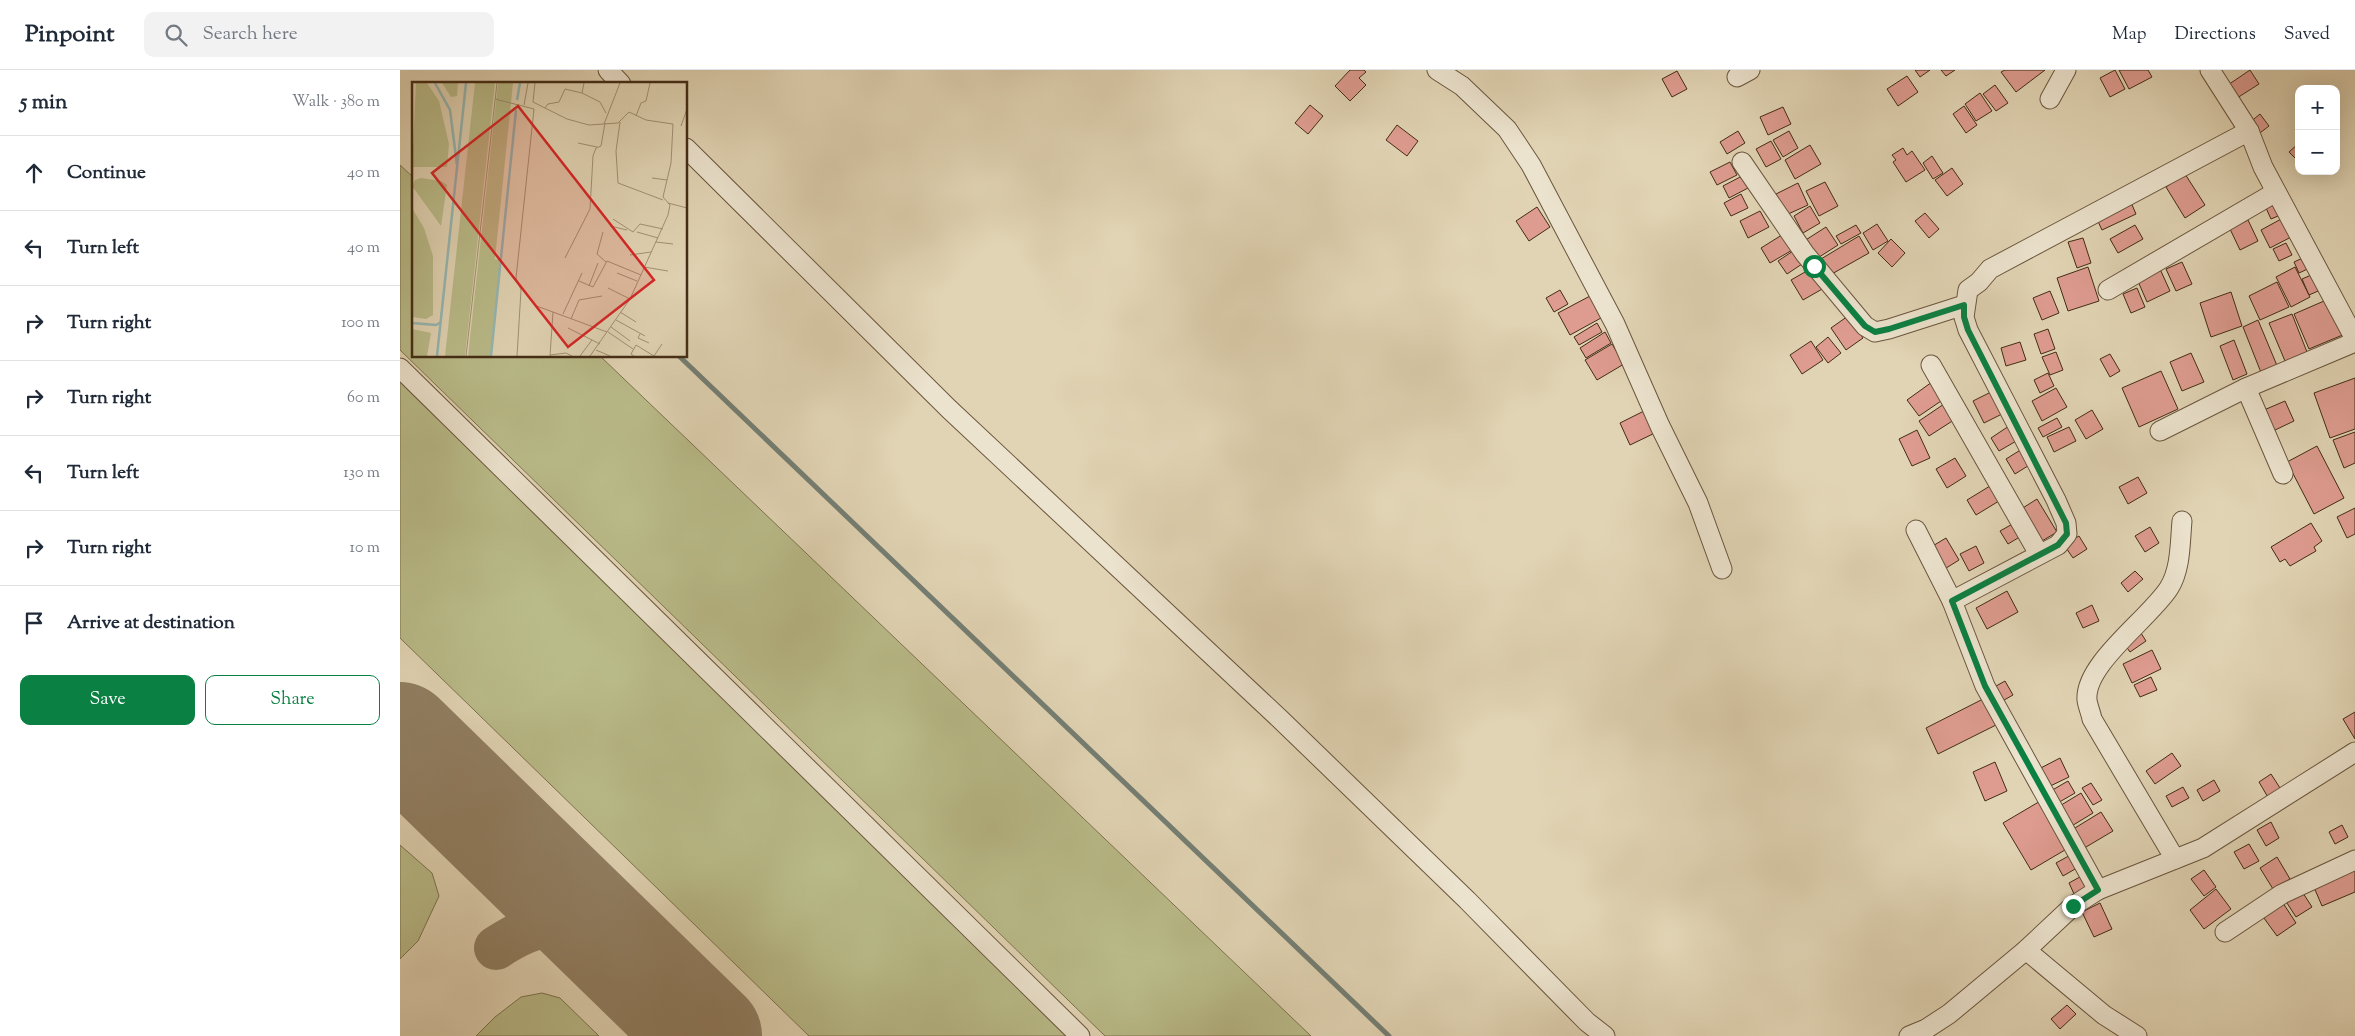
<!DOCTYPE html>
<meta charset="utf-8">
<style>
body{margin:0;font-family:"Sorts Mill Goudy",serif;background:#f2f2f3;color:#1f2937}
.controls{position:absolute;right:15px;top:15px;display:grid;overflow:hidden;border-radius:10px;box-shadow:0 5px 20px #0002}
.controls button{width:45px;height:45px;display:grid;place-items:center;padding:0;border:0;border-bottom:1px solid #e0e1e3;background:#fff;color:#1f2937;font:25px sans-serif}
.stop{position:absolute;width:15px;height:15px;margin:-11px;border:4px solid #0b8043;border-radius:50%;background:#fff}
.stop.end{background:#0b8043;border-color:#fff;box-shadow:0 1px 5px #0008}
.list{margin:0;padding:0;list-style:none}
h2{display:flex;justify-content:space-between;align-items:center;height:65px;margin:0;padding:0 20px;font-size:21px}
h2 small{font-size:16px;font-weight:400;color:#747a83}
.list li{display:grid;grid-template-columns:32px 1fr auto;gap:15px;align-items:center;box-sizing:border-box;height:75px;padding:0 20px;border-top:1px solid #e0e1e3}
.list b{display:block;font-size:19px;white-space:nowrap}
.list em{font-size:16px;font-style:normal;color:#747a83}
.actions{display:flex;gap:10px;padding:15px 20px}
.actions a{flex:1;padding:11px 0;border:1px solid #0b8043;border-radius:10px;text-align:center;font-size:18px;color:#0b8043}
.actions .main{background:#0b8043;color:#fff}
.icon{flex:none;width:28px;height:28px;fill:none;stroke:currentColor;stroke-width:2;stroke-linecap:round;stroke-linejoin:round}
.map{position:relative;flex:none;width:1955px;height:966px;overflow:hidden}
header{display:flex;align-items:center;gap:30px;box-sizing:border-box;height:70px;padding:0 25px;background:#fff;border-bottom:1px solid #e0e1e3}
header strong{font-size:24px}
nav{display:flex;gap:28px;margin-inline-start:auto;font-size:18px}
.search{width:350px;height:45px;background:#f2f2f3;display:flex;align-items:center;gap:12px;box-sizing:border-box;padding:0 18px;border-radius:10px;color:#747a83;font-size:19px}
main{display:flex}
aside{flex:1;background:#fff}
.map>svg:first-child{display:block}
</style>
<header>
<strong>Pinpoint</strong>
<div class="search"><svg class="icon" aria-label="search" viewBox="0 0 24 24"><circle cx="10" cy="10" r="6"/><path d="M15 15l6 6"/></svg>Search here</div>
<nav><a>Map</a><a>Directions</a><a>Saved</a></nav>
</header>
<main>
<aside>
<h2>5 min<small>Walk · 380 m</small></h2>
<ul class="list">
<li><svg class="icon" aria-label="ahead" viewBox="0 0 24 24"><path d="M12 20V5M6 11l6-6 6 6"/></svg><div><b>Continue</b></div><em>40 m</em></li>
<li><svg class="icon" aria-label="left" viewBox="0 0 24 24"><path d="M17 20v-9H6M10 6l-5 5 5 5"/></svg><div><b>Turn left</b></div><em>40 m</em></li>
<li><svg class="icon" aria-label="right" viewBox="0 0 24 24"><path d="M7 20v-9h11M14 6l5 5-5 5"/></svg><div><b>Turn right</b></div><em>100 m</em></li>
<li><svg class="icon" aria-label="right" viewBox="0 0 24 24"><path d="M7 20v-9h11M14 6l5 5-5 5"/></svg><div><b>Turn right</b></div><em>60 m</em></li>
<li><svg class="icon" aria-label="left" viewBox="0 0 24 24"><path d="M17 20v-9H6M10 6l-5 5 5 5"/></svg><div><b>Turn left</b></div><em>130 m</em></li>
<li><svg class="icon" aria-label="right" viewBox="0 0 24 24"><path d="M7 20v-9h11M14 6l5 5-5 5"/></svg><div><b>Turn right</b></div><em>10 m</em></li>
<li><svg class="icon" aria-label="arrive" viewBox="0 0 24 24"><path d="M6 21V4h12l-3 4 3 4H6"/></svg><div><b>Arrive at destination</b></div></li>
</ul>
<div class="actions"><a class="main">Save</a><a>Share</a></div>
</aside>
<div class="map">
<svg width="1955" height="966" viewBox="0 0 1955 966">
<rect width="100%" height="100%" fill="#e1d4b4"/>
<filter id="stains"><feTurbulence type="fractalNoise" baseFrequency=".004" numOctaves="4"/><feColorMatrix values="0 0 0 0 .2 0 0 0 0 .09 0 0 0 0 .02 0 0 0 .5 -.17"/></filter>
<radialGradient id="worn" r=".72"><stop offset=".6" stop-color="#630" stop-opacity="0"/><stop offset="1" stop-color="#630" stop-opacity=".3"/></radialGradient>
<g fill="#b9bb89" stroke="#7e744f">
<polygon points="0,95 14,108 14,286 200,286 911,966 705,966 0,280"/>
<polygon points="0,312 671,966 409,966 0,568"/>
<polygon points="0,775 32,803 39,826 18,871 0,889"/>
<polygon points="142,923 160,928 199,966 76,966 95,947 121,927"/>
</g>
<g fill="none" stroke-linecap="round" stroke-linejoin="round">
<polyline stroke="#747f74" stroke-width="5" points="279,286 989,966"/>
<g stroke="#928064" stroke-width="44">
<polyline points="0,688 80,745"/>
<path d="M96,878C145,846 165,850 216,877"/>
</g>
<polyline stroke="#928064" stroke-width="110" points="0,667 307,966"/>
</g>
<g fill="#de9c90" stroke="#432c15">
<polygon points="950,0 964,0 966,2 959,8 966,15 950,31 935,16"/>
<polygon points="1515,0 1530,0 1520,7"/>
<polygon points="1541,0 1555,0 1546,6"/>
<polygon points="1605,0 1645,0 1616,22 1601,2"/>
<polygon points="1715,0 1725,19 1710,27 1700,8"/>
<polygon points="1719,0 1748,0 1752,7 1729,19"/>
<polygon points="1850,0 1859,14 1834,30 1825,17"/>
<polygon points="1277,1 1287,19 1272,27 1262,9"/>
<polygon points="1507,6 1518,22 1498,36 1487,19"/>
<polygon points="1595,15 1608,33 1596,41 1583,24"/>
<polygon points="1580,23 1592,41 1576,51 1565,34"/>
<polygon points="910,35 923,46 908,64 895,53"/>
<polygon points="1564,36 1577,55 1566,63 1553,44"/>
<polygon points="1383,37 1391,54 1368,65 1360,47"/>
<polygon points="1860,44 1869,56 1856,66 1848,54"/>
<polygon points="997,55 1018,71 1007,86 986,70"/>
<polygon points="1338,61 1345,73 1327,84 1320,72"/>
<polygon points="1389,61 1398,78 1383,87 1373,70"/>
<polygon points="1371,71 1381,89 1366,97 1356,79"/>
<polygon points="1899,73 1899,92 1889,82"/>
<polygon points="1410,75 1421,94 1395,109 1385,90"/>
<polygon points="1503,78 1507,85 1512,81 1525,100 1506,112 1493,92 1496,90 1492,85"/>
<polygon points="1532,86 1543,103 1533,109 1523,93"/>
<polygon points="1330,92 1337,105 1317,115 1310,102"/>
<polygon points="1552,98 1563,114 1547,126 1535,110"/>
<polygon points="1785,104 1805,135 1785,148 1766,117"/>
<polygon points="1342,106 1348,118 1329,128 1323,116"/>
<polygon points="1425,112 1438,136 1419,146 1406,121"/>
<polygon points="1398,113 1408,135 1386,145 1376,124"/>
<polygon points="1341,124 1348,138 1331,146 1324,133"/>
<polygon points="1729,128 1736,144 1702,160 1695,145"/>
<polygon points="1881,132 1885,143 1871,149 1866,138"/>
<polygon points="1410,136 1420,153 1403,163 1394,146"/>
<polygon points="1137,137 1150,157 1129,171 1116,151"/>
<polygon points="1360,141 1369,157 1348,168 1340,151"/>
<polygon points="1525,143 1539,159 1529,168 1515,151"/>
<polygon points="1883,148 1893,166 1870,178 1861,160"/>
<polygon points="1848,150 1858,171 1840,180 1830,159"/>
<polygon points="1477,154 1488,171 1473,180 1463,163"/>
<polygon points="1456,155 1461,163 1441,174 1436,166"/>
<polygon points="1735,155 1743,169 1718,183 1710,169"/>
<polygon points="1426,157 1438,175 1413,191 1401,173"/>
<polygon points="1385,163 1394,179 1370,193 1361,178"/>
<polygon points="1459,166 1469,183 1430,205 1421,189"/>
<polygon points="1683,168 1691,193 1677,198 1668,172"/>
<polygon points="1491,169 1505,183 1492,197 1478,183"/>
<polygon points="1886,173 1892,185 1879,191 1873,179"/>
<polygon points="1396,179 1405,192 1387,204 1378,191"/>
<polygon points="1909,185 1914,196 1899,203 1894,192"/>
<polygon points="1782,192 1792,214 1776,221 1766,199"/>
<polygon points="1688,197 1699,231 1668,241 1657,208"/>
<polygon points="1895,197 1910,227 1891,237 1876,207"/>
<polygon points="1412,198 1424,218 1403,230 1391,210"/>
<polygon points="1760,199 1770,221 1747,232 1737,209"/>
<polygon points="1918,202 1925,218 1909,225 1902,209"/>
<polygon points="1877,212 1889,237 1860,250 1849,226"/>
<polygon points="1737,218 1745,237 1731,243 1723,224"/>
<polygon points="1160,220 1168,234 1154,242 1146,228"/>
<polygon points="1650,221 1659,243 1642,250 1633,228"/>
<polygon points="1831,222 1842,256 1811,267 1800,233"/>
<polygon points="1190,226 1201,248 1170,265 1158,243"/>
<polygon points="1931,228 1945,264 1909,279 1894,244"/>
<polygon points="1892,244 1907,282 1885,291 1869,253"/>
<polygon points="1448,246 1463,268 1446,280 1431,258"/>
<polygon points="1858,250 1878,298 1862,305 1843,257"/>
<polygon points="1197,253 1202,262 1179,275 1174,267"/>
<polygon points="1648,259 1655,279 1641,284 1634,264"/>
<polygon points="1205,262 1211,273 1186,288 1180,278"/>
<polygon points="1428,267 1441,283 1428,293 1416,277"/>
<polygon points="1834,270 1847,304 1833,310 1820,276"/>
<polygon points="1411,271 1423,290 1402,304 1390,285"/>
<polygon points="1620,272 1626,290 1606,296 1601,278"/>
<polygon points="1212,274 1224,294 1197,310 1185,290"/>
<polygon points="1656,282 1663,300 1650,305 1642,287"/>
<polygon points="1791,283 1804,312 1782,321 1770,292"/>
<polygon points="1710,284 1720,301 1710,307 1700,289"/>
<polygon points="1761,301 1778,339 1739,357 1722,318"/>
<polygon points="1648,303 1654,316 1640,323 1634,310"/>
<polygon points="1955,308 1955,359 1930,368 1914,323"/>
<polygon points="1532,312 1544,329 1519,346 1507,330"/>
<polygon points="1656,318 1667,337 1642,351 1632,331"/>
<polygon points="1593,321 1604,343 1584,353 1573,331"/>
<polygon points="1885,331 1894,351 1873,361 1864,340"/>
<polygon points="1547,332 1557,348 1529,366 1519,351"/>
<polygon points="1246,340 1257,362 1230,375 1220,353"/>
<polygon points="1692,340 1703,359 1686,369 1675,350"/>
<polygon points="1657,348 1662,357 1643,367 1638,358"/>
<polygon points="1609,356 1618,370 1599,381 1591,368"/>
<polygon points="1669,357 1676,371 1654,382 1647,367"/>
<polygon points="1517,360 1530,388 1512,396 1499,369"/>
<polygon points="1955,362 1955,393 1944,398 1933,370"/>
<polygon points="1917,376 1944,428 1914,444 1887,392"/>
<polygon points="1622,379 1631,394 1615,404 1606,389"/>
<polygon points="1555,388 1566,406 1547,418 1536,399"/>
<polygon points="1738,407 1747,423 1728,434 1719,417"/>
<polygon points="1590,416 1599,431 1576,445 1567,430"/>
<polygon points="1637,429 1657,462 1637,474 1618,441"/>
<polygon points="1955,438 1955,464 1947,468 1937,447"/>
<polygon points="1616,452 1623,465 1608,474 1600,461"/>
<polygon points="1911,453 1922,471 1914,477 1916,481 1890,496 1885,489 1880,492 1871,477"/>
<polygon points="1750,457 1759,473 1745,482 1735,466"/>
<polygon points="1679,466 1687,479 1673,488 1664,475"/>
<polygon points="1546,468 1559,490 1543,500 1531,477"/>
<polygon points="1576,476 1584,493 1569,501 1560,484"/>
<polygon points="1735,501 1743,509 1728,522 1721,513"/>
<polygon points="1607,521 1618,542 1587,559 1576,538"/>
<polygon points="1692,535 1699,551 1683,558 1676,543"/>
<polygon points="1739,560 1746,571 1730,582 1723,572"/>
<polygon points="1752,580 1761,599 1732,613 1723,594"/>
<polygon points="1751,607 1757,620 1740,627 1734,615"/>
<polygon points="1605,611 1613,625 1597,634 1589,620"/>
<polygon points="1585,628 1598,654 1538,684 1526,658"/>
<polygon points="1955,642 1955,669 1943,649"/>
<polygon points="1772,683 1781,696 1755,714 1746,701"/>
<polygon points="1660,688 1669,707 1644,719 1635,701"/>
<polygon points="1595,692 1607,721 1585,731 1573,702"/>
<polygon points="1871,704 1882,721 1869,729 1859,712"/>
<polygon points="1814,710 1820,721 1803,731 1797,720"/>
<polygon points="1668,711 1675,723 1656,734 1649,722"/>
<polygon points="1691,713 1702,730 1693,735 1682,718"/>
<polygon points="1783,717 1789,728 1772,737 1766,726"/>
<polygon points="1681,723 1693,743 1670,757 1658,737"/>
<polygon points="1642,730 1670,777 1631,800 1603,753"/>
<polygon points="1701,742 1713,761 1681,780 1670,761"/>
<polygon points="1871,752 1879,768 1866,776 1857,760"/>
<polygon points="1942,755 1948,767 1935,774 1929,762"/>
<polygon points="1849,774 1859,791 1844,799 1834,782"/>
<polygon points="1674,783 1682,795 1663,806 1656,793"/>
<polygon points="1877,787 1890,809 1873,819 1860,798"/>
<polygon points="1955,797 1955,822 1922,836 1913,815"/>
<polygon points="1804,800 1816,817 1804,826 1791,809"/>
<polygon points="1687,803 1694,816 1675,826 1669,813"/>
<polygon points="1816,819 1831,839 1804,859 1790,840"/>
<polygon points="1901,820 1912,837 1896,847 1885,830"/>
<polygon points="1881,830 1896,853 1877,866 1861,844"/>
<polygon points="1700,833 1712,859 1694,867 1682,842"/>
<polygon points="1667,935 1676,944 1660,959 1651,949"/>
</g>
<g fill="none" stroke-linecap="round" stroke-linejoin="round">
<defs>
<g id="minor">
<polyline points="208,0 221,14"/>
<polyline points="1037,0 1062,16 1107,59 1131,95 1215,254 1260,356 1298,433 1322,499"/>
<polyline points="1810,0 1849,61 1863,97 1955,269"/>
<polyline points="1337,7 1350,0"/>
<polyline points="1650,29 1666,0"/>
<polyline points="286,78 549,339 880,649 1067,830 1187,952 1205,966"/>
<polyline points="1342,92 1405,184 1465,256 1475,262 1489,259 1564,235"/>
<polyline points="1708,220 1876,122"/>
<polyline points="1531,295 1639,484"/>
<polyline points="0,298 680,966"/>
<polyline points="1846,318 1883,404"/>
<polyline points="1760,361 1846,318 1955,272"/>
<polyline points="1516,460 1552,531 1585,616 1698,820"/>
<polyline points="1552,531 1658,475 1667,464 1666,453 1656,430 1568,260 1564,247 1568,220 1579,212 1590,199 1849,61"/>
<path d="M1775,789L1692,649C1691,643 1688,637 1687,630C1684,594 1750,548 1769,518C1781,499 1780,472 1782,451"/>
<polyline points="1825,862 1882,824 1955,790"/>
<polyline points="1626,880 1704,945 1737,966"/>
<polyline points="1509,966 1526,959 1549,944 1626,880 1673,836 1698,820 1803,778 1955,682"/>
</g>
</defs>
<use href="#minor" stroke="#6a563d" stroke-width="21"/>
<use href="#minor" stroke="#ece3ce" stroke-width="19"/>
</g>
<g fill="none" stroke-linecap="round" stroke-linejoin="round">
<polyline stroke="#0b8043" stroke-width="6" points="1414,196 1465,256 1475,262 1489,259 1564,235 1564,247 1568,260 1666,453 1667,464 1658,475 1552,531 1585,616 1698,820 1673,836"/>
</g>
<g transform="translate(12 12)">
<rect width="275" height="275" fill="#e1d4b4"/>
<path d="M4,1H15L27,19L37,62L35,85H0ZM30,1H46L45,14L39,15ZM63,1H83L53,274H33ZM86,1H101L83,177L89,178L79,274H56ZM9,96L29,99L35,103L29,144L0,104L3,98ZM0,126L12,146L21,174V233L14,237L0,235ZM0,247L19,251L15,274H0Z" fill="#b9bb89"/>
<path fill="none" stroke="#95b7b3" stroke-width="2.5" d="M23,1L38,28L45,83M105,18L108,1M0,241L24,243L29,240M25,274L54,1M79,274L104,28"/>
<path fill="none" stroke="#a29174" stroke-width="1" d="M123,1L121,20L155,37L177,43L206,41L217,30L234,38L261,42L259,81L251,115L258,123L256,133L218,217L178,274M172,1L170,11L188,20L194,31M83,17L122,27L104,196L109,208L105,274M112,23L116,1M133,26L136,22L147,20L153,7L170,11M224,34L229,21L234,19L238,1M208,40L204,69L206,101L251,118M192,42L208,1M269,44L275,27M166,61L185,65M240,96L255,98M256,121L275,126M201,137L221,150L228,142L251,147M198,144L215,148M191,150L185,172L194,180M225,150L246,156M244,160L261,162M218,173L239,170M153,176L178,127L181,74L184,66L189,64L193,41M232,185L256,189M205,191L225,199M167,199L181,205L195,179L229,193M177,204L186,181M196,206L218,217M122,223L195,250M208,230L224,240M151,232L170,191M159,237L167,218L190,214M204,238L233,254M199,245L218,259M156,246L188,262M196,250L221,267M228,252L226,256L237,261M184,268L198,274M138,273L154,271L160,274M54,274L85,1M138,274L141,230M168,274L180,258M222,274L219,272L224,263L242,274L250,262"/>
<path fill="#d62828" fill-opacity="0.15" stroke="#d62828" stroke-width="2.5" d="M106,24L242,198L156,265L20,91Z"/>
<rect width="275" height="275" fill="none" stroke="#432c15" stroke-width="2.5"/>
</g>
<rect width="100%" height="100%" filter="url(#stains)"/>
<rect width="100%" height="100%" fill="url(#worn)"/>
</svg>
<div class="controls">
<button>+</button>
<button>−</button>
</div>
<div class="stop" style="left:1414px;top:196px"></div>
<div class="stop end" style="left:1673px;top:836px"></div>
</div>
</main>
